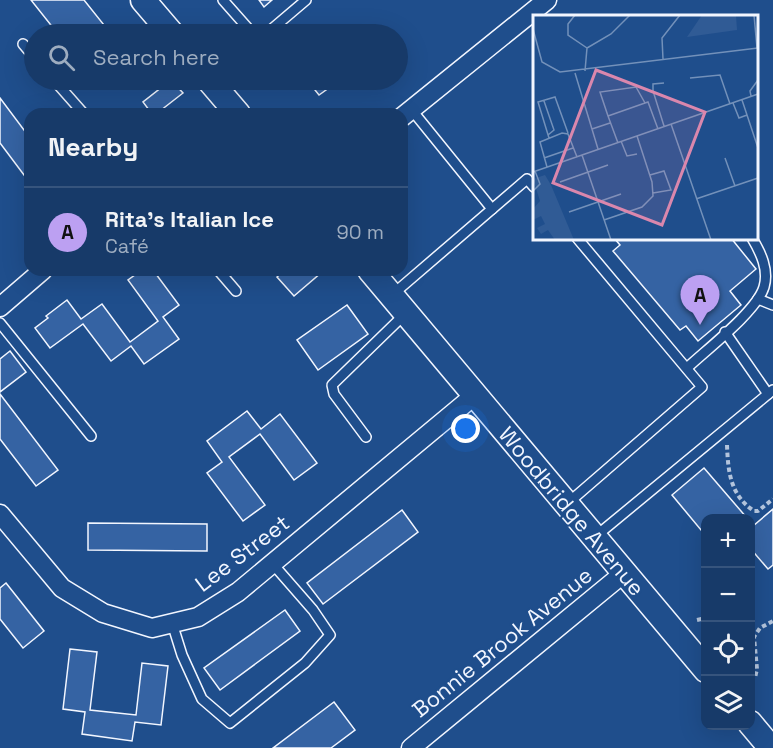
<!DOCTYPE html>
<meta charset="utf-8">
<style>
body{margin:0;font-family:"Space Grotesk",sans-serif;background:#20416f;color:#f1f3f6}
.controls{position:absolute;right:18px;bottom:18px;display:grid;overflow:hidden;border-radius:12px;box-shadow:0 6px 24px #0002}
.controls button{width:54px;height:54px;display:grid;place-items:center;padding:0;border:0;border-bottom:2px solid #36547d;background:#173a69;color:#f1f3f6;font:30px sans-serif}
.you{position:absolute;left:466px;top:429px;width:21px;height:21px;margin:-15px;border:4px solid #fff;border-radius:50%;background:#1a73e8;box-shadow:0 0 0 9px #1a73e833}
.badge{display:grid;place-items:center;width:39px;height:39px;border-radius:50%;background:#bca0f2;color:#111;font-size:20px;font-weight:700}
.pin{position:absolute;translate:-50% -50px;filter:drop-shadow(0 2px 3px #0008)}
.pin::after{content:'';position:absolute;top:32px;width:21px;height:18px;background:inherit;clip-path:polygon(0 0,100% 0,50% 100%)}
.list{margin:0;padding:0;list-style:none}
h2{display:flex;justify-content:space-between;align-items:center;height:78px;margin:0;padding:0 24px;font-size:26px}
h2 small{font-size:20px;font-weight:400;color:#9eadc0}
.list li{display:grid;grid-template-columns:39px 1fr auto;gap:18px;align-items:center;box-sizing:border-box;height:90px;padding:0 24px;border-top:2px solid #36547d}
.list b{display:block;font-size:22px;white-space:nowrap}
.list p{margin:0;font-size:20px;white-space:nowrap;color:#9eadc0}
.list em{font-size:20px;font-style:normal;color:#9eadc0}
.icon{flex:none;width:33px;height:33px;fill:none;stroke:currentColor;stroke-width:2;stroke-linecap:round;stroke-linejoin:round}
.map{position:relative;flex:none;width:773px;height:748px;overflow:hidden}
.search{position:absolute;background:#173a69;box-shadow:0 6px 24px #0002;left:24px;top:24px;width:384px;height:66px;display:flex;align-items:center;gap:15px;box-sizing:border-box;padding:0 21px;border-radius:33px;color:#9eadc0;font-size:22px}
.panel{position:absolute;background:#173a69;box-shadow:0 6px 24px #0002;left:24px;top:108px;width:384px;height:168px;border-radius:18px}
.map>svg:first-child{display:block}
</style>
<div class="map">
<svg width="773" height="748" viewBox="0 0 773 748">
<rect width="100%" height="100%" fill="#1f4e8c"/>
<g fill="#3563a3" stroke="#f2f6ff" stroke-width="1.5">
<polygon points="31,0 84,0 108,30 102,34 58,34"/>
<polygon points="259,0 272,0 264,7"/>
<polygon points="171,80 183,93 156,114 152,114 143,102"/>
<polygon points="307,80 340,80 319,95"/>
<polygon points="0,98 30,138 30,183 0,143"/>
<polygon points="614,238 731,238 756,269 730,291 741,305 698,341 686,326 680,330 613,251 620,245"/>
<polygon points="142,270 153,270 179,305 163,317 179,339 144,364 131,346 111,361 83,324 50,348 35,328 48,318 46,316 67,300 81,319 102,304 130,342 158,321 128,280"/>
<polygon points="285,270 321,270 322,272 294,296 277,277"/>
<polygon points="347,305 368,334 318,370 297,340"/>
<polygon points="10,351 26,372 0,392 0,359"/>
<polygon points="0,394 58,470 36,486 0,439"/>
<polygon points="247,411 261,429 280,414 317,463 294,480 260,434 229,457 265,505 243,521 207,473 222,462 207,441"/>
<polygon points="704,468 747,518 706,518 706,536 672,495"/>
<polygon points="773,509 773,565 768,569 750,548 750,523 753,526"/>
<polygon points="402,510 418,532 323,604 307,583"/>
<polygon points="88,523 207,524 207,551 88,550"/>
<polygon points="6,583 44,631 23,648 0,619 0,588"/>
<polygon points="285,610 300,631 220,690 204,668"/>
<polygon points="70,649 97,652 90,710 136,715 142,663 168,666 161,725 135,722 132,741 82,734 85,712 63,709"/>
<polygon points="334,702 355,730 331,748 273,748"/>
</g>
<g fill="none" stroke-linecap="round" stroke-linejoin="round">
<defs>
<g id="lane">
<polyline points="223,0 253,34"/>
<polyline points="266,34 306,0"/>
<polyline points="23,44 34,57"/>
<polyline points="54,80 84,114"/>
<polyline points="411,109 492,209"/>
<polyline points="218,270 236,291"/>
<polyline points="392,295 527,179 534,187"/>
<polyline points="758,299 773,305"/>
<polyline points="0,323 91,436"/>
<polyline points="725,332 768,394"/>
<path d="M687,368C706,350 757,311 764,287C769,270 761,253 752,238"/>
<polyline points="366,437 334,394 332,385 406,313"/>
<polyline points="568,503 702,387 577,238"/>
<polyline points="596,536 773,390"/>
<polyline points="172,623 182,655 202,699 230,723 305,663 330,635 313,610 272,563"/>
</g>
<g id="street">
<polyline points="402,117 547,0"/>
<polyline points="0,307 43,270"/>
<polyline points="0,514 62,588 103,613 152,628 198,617 238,592 475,395"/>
<polyline points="411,748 624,573"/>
</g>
<g id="secondary">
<polyline points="143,0 172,34"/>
<polyline points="209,80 238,114"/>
<polyline points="370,270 706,670"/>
<polyline points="750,723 771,748"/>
</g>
</defs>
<use href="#lane" stroke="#f2f6ff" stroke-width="12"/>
<use href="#street" stroke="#f2f6ff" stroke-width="21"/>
<use href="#secondary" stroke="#f2f6ff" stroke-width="27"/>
<g stroke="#b3c4dc" stroke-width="4" stroke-dasharray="4.5 3" stroke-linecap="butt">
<path d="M727,445C728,471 730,495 754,511H758L773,499"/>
<polyline points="697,620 706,618"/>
<polyline points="750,628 756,632"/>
<polyline points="750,680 755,678 757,669 754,637 760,628 773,621"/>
</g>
<use href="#lane" stroke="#1f4e8c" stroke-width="9"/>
<use href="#street" stroke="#1f4e8c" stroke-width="18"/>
<use href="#secondary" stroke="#1f4e8c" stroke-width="24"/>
</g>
<g text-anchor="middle" stroke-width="4.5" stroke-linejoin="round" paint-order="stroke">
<g font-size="22" fill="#f2f6ff" stroke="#1f4e8c">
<text transform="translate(572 511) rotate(50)" y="8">Woodbridge Avenue</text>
<text transform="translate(242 553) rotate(-37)" y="8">Lee Street</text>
<text transform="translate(502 642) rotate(-39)" y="8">Bonnie Brook Avenue</text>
</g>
</g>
<g transform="translate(533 15)">
<rect width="225" height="225" fill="#1f4e8c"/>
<path d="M169,0H203L204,15L154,22ZM12,160L18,170L41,225H22L15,215L8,219L4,213L12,209L8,201L0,205V194L7,186L0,164Z" fill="#305b95"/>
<path fill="none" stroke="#7391ba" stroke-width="1.5" d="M42,0L35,9V20L54,33M221,0L224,33M0,14L9,47L27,57L225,33M130,44L129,23L147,0M52,56L54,33L78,19L97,0M42,58L65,134M157,63L187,60L197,89M131,68L120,69V76L131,111M218,81L217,76L225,65M209,85L225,133M11,86L21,115L15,120M200,88L206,103L214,100M75,101L67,77L103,72L112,88M138,109L178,225M59,114L77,108M16,123L5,87L22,82L35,118M88,126L94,141L104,139M85,128L75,101L112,88L115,87L125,114M49,140L78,225M11,143L40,133M192,143L202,171M14,152L7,127L29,118L35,119L44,142M0,157L225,79M117,160L131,156L138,175L120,178M27,167L75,150M0,176L7,169L2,156M163,184L225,163M36,197L88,179M71,205L109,192L120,181L119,167L104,121"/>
<path fill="#da87ad" fill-opacity="0.15" stroke="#da87ad" stroke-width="3" d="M63,55L172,97L129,210L20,168Z"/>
<rect width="225" height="225" fill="none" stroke="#f2f6ff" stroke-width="3"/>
</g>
</svg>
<div class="controls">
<button>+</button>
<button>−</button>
<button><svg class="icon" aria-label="locate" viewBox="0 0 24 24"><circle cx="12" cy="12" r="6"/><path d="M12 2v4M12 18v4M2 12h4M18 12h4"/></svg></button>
<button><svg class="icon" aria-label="layers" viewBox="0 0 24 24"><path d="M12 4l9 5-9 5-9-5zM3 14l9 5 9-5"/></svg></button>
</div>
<div class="you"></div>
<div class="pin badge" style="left:700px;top:325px">A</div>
<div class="search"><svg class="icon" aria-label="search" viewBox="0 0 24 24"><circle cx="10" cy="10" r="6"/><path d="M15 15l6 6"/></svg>Search here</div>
<section class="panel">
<h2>Nearby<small></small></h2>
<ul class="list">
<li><span class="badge">A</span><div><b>Rita's Italian Ice</b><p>Café</p></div><em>90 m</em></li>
</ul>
</section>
</div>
